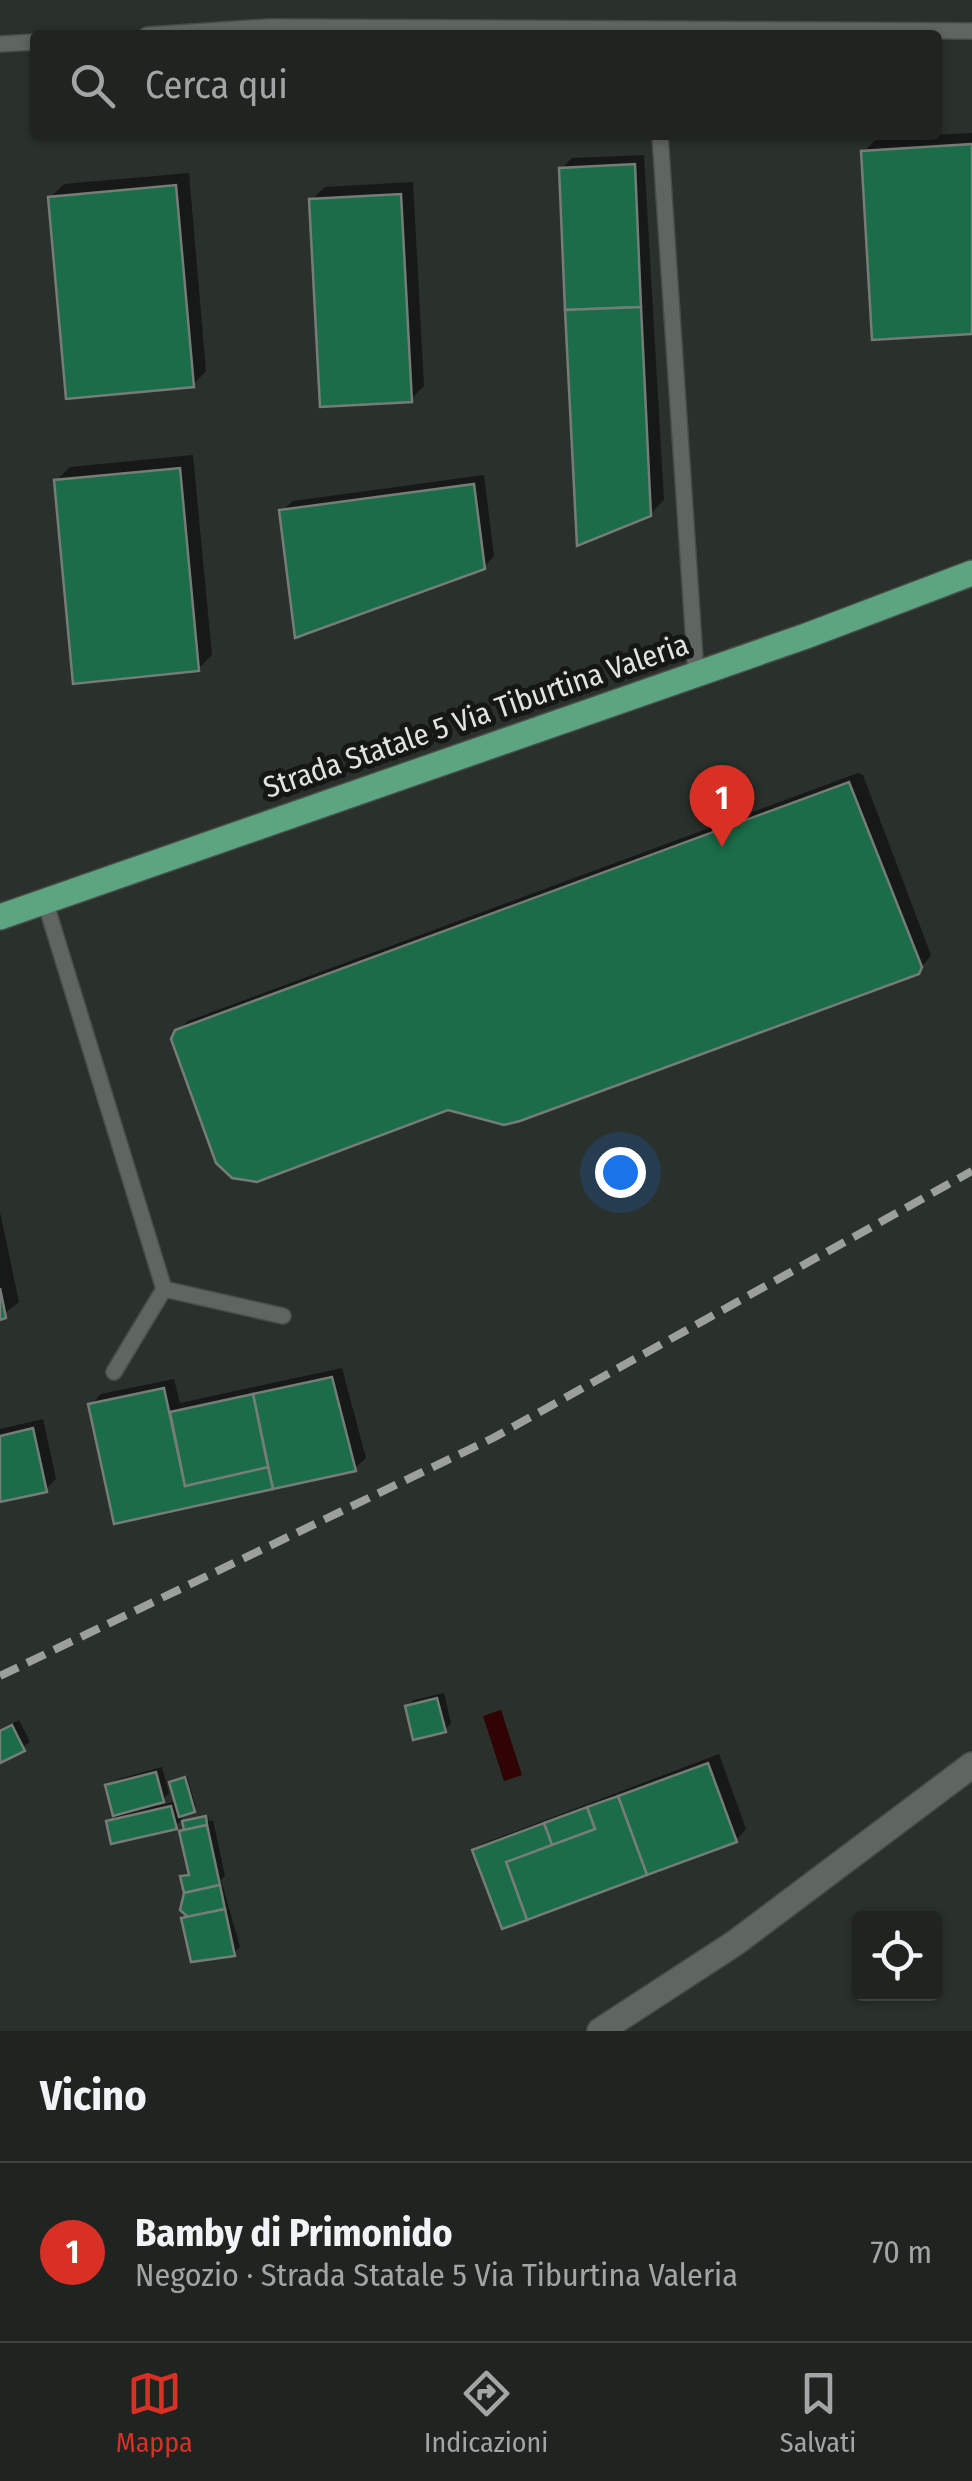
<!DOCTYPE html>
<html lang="it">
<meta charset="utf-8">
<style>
body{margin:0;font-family:"Fira Sans Condensed",sans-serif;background:#282c2a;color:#f1f3f6}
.controls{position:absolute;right:30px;bottom:30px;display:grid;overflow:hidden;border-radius:10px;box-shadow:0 2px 8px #0004}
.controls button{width:90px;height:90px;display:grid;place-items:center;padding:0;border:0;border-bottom:2px solid #3d413f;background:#202421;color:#f1f3f6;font:50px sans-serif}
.you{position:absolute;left:620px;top:1172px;width:35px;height:35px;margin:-25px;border:8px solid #fff;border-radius:50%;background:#1a73e8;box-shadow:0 0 0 15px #1a73e833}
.badge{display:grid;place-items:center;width:65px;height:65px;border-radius:50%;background:#d93025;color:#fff;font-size:32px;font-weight:700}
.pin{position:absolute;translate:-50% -82px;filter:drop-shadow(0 2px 5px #0008)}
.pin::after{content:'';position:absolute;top:52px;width:35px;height:30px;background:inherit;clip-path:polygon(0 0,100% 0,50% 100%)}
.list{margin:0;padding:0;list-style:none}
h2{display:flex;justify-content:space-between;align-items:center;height:130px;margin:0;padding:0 40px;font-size:42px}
h2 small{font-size:32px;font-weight:400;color:#a2a4a5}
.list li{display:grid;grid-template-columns:65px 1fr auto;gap:30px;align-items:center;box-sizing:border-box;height:180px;padding:0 40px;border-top:2px solid #3d413f}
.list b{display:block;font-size:38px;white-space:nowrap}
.list p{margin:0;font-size:32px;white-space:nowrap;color:#a2a4a5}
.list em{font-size:32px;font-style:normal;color:#a2a4a5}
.icon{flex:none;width:55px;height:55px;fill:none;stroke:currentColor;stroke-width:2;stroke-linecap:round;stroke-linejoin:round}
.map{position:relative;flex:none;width:972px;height:2031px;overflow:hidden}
.search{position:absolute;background:#202421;box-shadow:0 2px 8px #0004;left:30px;right:30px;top:30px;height:110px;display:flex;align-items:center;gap:25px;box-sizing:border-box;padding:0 35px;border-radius:10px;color:#a2a4a5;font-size:38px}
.sheet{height:310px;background:#202421}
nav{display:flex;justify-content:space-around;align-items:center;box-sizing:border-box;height:140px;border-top:2px solid #3d413f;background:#202421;font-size:28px;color:#a2a4a5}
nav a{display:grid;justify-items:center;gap:5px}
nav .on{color:#d93025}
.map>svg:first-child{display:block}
</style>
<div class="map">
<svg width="972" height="2031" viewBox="0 0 972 2031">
<rect width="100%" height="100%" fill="#2a302c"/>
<polygon fill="#300304" points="501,1710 522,1775 504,1781 483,1716"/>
<g fill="#0007">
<polygon points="972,133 972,331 864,152 877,138"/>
<polygon points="644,155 664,500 650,514 561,169 572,158"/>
<polygon points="189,173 206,371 193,385 50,198 64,184"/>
<polygon points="413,182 424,386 411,399 311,200 325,187"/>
<polygon points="193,455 212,655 198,669 56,481 70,467"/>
<polygon points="484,475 494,556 484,567 282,511 293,501"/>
<polygon points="858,773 863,775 931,955 918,972 177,1032 188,1021"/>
<polygon points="0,1212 19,1302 0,1317"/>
<polygon points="342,1368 366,1458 355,1468 116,1521 91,1405 101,1394 174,1379 180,1403"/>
<polygon points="43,1419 56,1479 46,1489 0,1500 0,1429"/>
<polygon points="444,1693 451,1723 445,1730 407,1707 414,1700"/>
<polygon points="19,1720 30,1742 0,1761 0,1730"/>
<polygon points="719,1754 746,1829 736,1840 475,1851 482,1844"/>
<polygon points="162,1767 169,1793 157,1806 177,1801 172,1783 187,1776 196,1807 181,1814 182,1820 175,1826 109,1822 116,1816 108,1786 115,1780"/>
<polygon points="208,1815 209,1821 213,1820 225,1876 221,1880 240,1947 234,1953 184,1919 189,1914 181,1904 186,1894 183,1877 190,1870 182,1831 185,1822"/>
</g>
<g fill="#1a6d48" stroke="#767c78" stroke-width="2.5">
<polygon points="972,144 972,334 872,340 861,151"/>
<polygon points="635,164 641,307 565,310 559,168"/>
<polygon points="176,185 194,387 66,399 48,197"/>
<polygon points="401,194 412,402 320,407 309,199"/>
<polygon points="641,307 651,516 577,546 565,310"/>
<polygon points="180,468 199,671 73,684 54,480"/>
<polygon points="474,484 485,569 295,638 279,510"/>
<polygon points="849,782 922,967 919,974 520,1121 504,1125 448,1110 257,1182 232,1178 216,1163 171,1039 175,1030"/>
<polygon points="0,1288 6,1318 0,1320"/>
<polygon points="332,1377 356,1471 273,1489 253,1394"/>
<polygon points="164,1388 185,1486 268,1467 273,1489 114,1524 88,1404"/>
<polygon points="253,1394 268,1467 185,1486 170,1412"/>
<polygon points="33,1428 47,1492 0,1502 0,1436"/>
<polygon points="437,1698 446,1732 413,1740 405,1706"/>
<polygon points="12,1725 25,1751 0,1763 0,1731"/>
<polygon points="708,1763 737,1842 647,1875 618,1796"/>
<polygon points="156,1772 164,1802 113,1816 105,1785"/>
<polygon points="185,1777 195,1812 179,1817 169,1782"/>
<polygon points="618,1796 647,1875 527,1920 506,1862 595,1829 587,1807"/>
<polygon points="171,1806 177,1829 111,1844 106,1821"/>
<polygon points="587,1807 595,1829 552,1845 544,1823"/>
<polygon points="206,1816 207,1825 184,1830 182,1821"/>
<polygon points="544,1823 552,1845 506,1862 527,1920 502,1929 472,1850"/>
<polygon points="207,1825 220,1885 184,1893 180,1876 189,1875 179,1831"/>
<polygon points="220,1885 225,1909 188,1917 180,1910 184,1893"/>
<polygon points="225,1909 235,1956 191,1962 181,1918"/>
</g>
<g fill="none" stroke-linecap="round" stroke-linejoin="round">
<defs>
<g id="lane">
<polyline points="147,35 269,27 972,31"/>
<polyline points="0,44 35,42"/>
<polyline points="660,135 696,674"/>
<polyline points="45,901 164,1289 283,1316"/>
<polyline points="114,1372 164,1289"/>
</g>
<polyline id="street" points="600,2031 735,1943 972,1765"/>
<polyline id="primary" points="0,917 806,636 972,573"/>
</defs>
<use href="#lane" stroke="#484d4a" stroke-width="18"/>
<use href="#street" stroke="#484d4a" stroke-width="28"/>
<use href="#primary" stroke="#484d4a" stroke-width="28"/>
<use href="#lane" stroke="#5f6561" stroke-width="15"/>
<use href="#street" stroke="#5f6561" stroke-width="25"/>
<use href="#primary" stroke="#5da581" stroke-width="25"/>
<polyline stroke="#9ba09d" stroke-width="8" stroke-dasharray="20 10" stroke-linecap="butt" points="0,1676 493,1438 972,1171"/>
</g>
<g text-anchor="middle" stroke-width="10" stroke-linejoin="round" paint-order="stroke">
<g font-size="30" fill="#e0e4e1" stroke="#151715">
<text transform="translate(476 716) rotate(-19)" y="10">Strada Statale 5 Via Tiburtina Valeria</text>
</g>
</g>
</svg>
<div class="controls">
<button><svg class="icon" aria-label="locate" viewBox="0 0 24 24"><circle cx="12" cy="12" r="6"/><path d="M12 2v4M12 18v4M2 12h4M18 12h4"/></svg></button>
</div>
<div class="you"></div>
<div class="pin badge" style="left:722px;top:847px">1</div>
<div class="search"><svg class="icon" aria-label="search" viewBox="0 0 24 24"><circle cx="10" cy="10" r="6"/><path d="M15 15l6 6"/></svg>Cerca qui</div>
</div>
<section class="sheet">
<h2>Vicino<small></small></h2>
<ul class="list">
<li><span class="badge">1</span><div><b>Bamby di Primonido</b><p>Negozio · Strada Statale 5 Via Tiburtina Valeria</p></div><em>70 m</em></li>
</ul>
</section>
<nav>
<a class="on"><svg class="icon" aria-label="map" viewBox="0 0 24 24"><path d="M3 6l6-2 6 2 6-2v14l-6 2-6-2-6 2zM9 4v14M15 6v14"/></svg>Mappa</a>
<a><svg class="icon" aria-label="directions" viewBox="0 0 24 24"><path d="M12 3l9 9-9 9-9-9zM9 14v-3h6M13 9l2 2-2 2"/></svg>Indicazioni</a>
<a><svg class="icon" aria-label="saved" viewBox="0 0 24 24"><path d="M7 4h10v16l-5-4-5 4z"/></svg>Salvati</a>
</nav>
